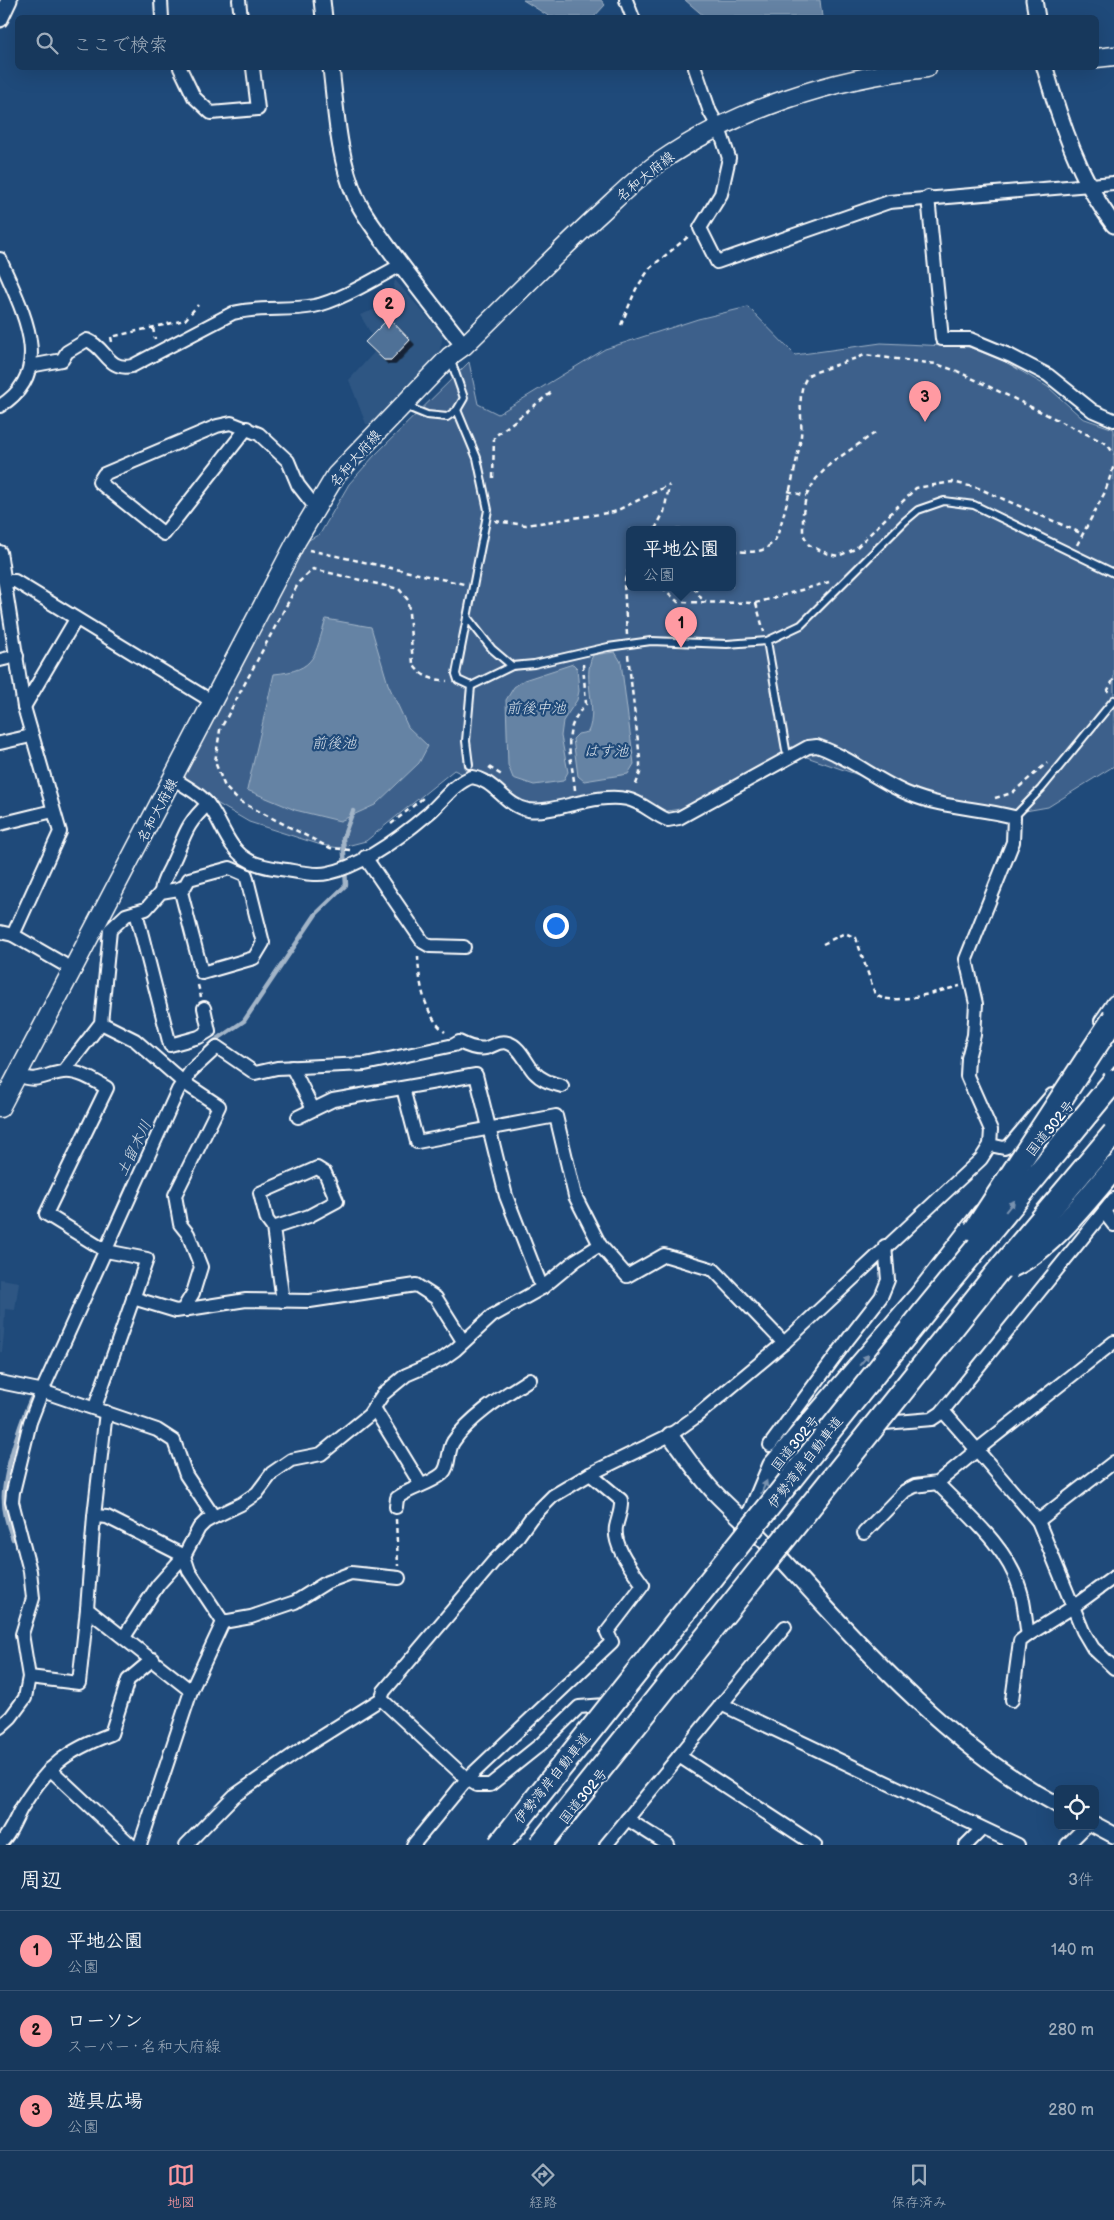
<!DOCTYPE html>
<html lang="ja">
<meta charset="utf-8">
<style>
body{margin:0;font-family:"Balsamiq Sans","Klee One",sans-serif;background:#244365;color:#f1f3f6}
.controls{position:absolute;right:15px;bottom:15px;display:grid;overflow:hidden;border-radius:8px;box-shadow:0 5px 20px #0002}
.controls button{width:45px;height:45px;display:grid;place-items:center;padding:0;border:0;border-bottom:1px solid #365272;background:#17385c;color:#f1f3f6;font:25px sans-serif}
.you{position:absolute;left:555px;top:925px;width:18px;height:18px;margin:-12px;border:4px solid #fff;border-radius:50%;background:#1a73e8;box-shadow:0 0 0 8px #1a73e833}
.badge{display:grid;place-items:center;width:32px;height:32px;border-radius:50%;background:#ff9aa2;color:#111;font-size:16px;font-weight:700}
.pin{position:absolute;translate:-50% -41px;filter:drop-shadow(0 1px 2px #0008)}
.pin::after{content:'';position:absolute;top:26px;width:18px;height:15px;background:inherit;clip-path:polygon(0 0,100% 0,50% 100%)}
.popup{position:absolute;left:626px;top:526px;width:110px;height:65px;box-sizing:border-box;display:grid;place-content:center;border-radius:8px;background:#17385c;filter:drop-shadow(0 1px 4px #0005);font-size:16px;white-space:nowrap;color:#9eacbb}
.popup b{font-size:19px;color:#f1f3f6}
.popup::after{content:'';position:absolute;left:50%;top:100%;margin-left:-10px;border:10px solid transparent;border-top-color:#17385c}
.list{margin:0;padding:0;list-style:none}
h2{display:flex;justify-content:space-between;align-items:center;height:65px;margin:0;padding:0 20px;font-size:21px}
h2 small{font-size:16px;font-weight:400;color:#9eacbb}
.list li{display:grid;grid-template-columns:32px 1fr auto;gap:15px;align-items:center;box-sizing:border-box;height:80px;padding:0 20px;border-top:1px solid #365272}
.list b{display:block;font-size:19px;white-space:nowrap}
.list p{margin:0;font-size:16px;white-space:nowrap;color:#9eacbb}
.list em{font-size:16px;font-style:normal;color:#9eacbb}
.icon{flex:none;width:28px;height:28px;fill:none;stroke:currentColor;stroke-width:2;stroke-linecap:round;stroke-linejoin:round}
.map{position:relative;flex:none;width:1114px;height:1845px;overflow:hidden}
.search{position:absolute;background:#17385c;box-shadow:0 5px 20px #0002;left:15px;right:15px;top:15px;height:55px;display:flex;align-items:center;gap:12px;box-sizing:border-box;padding:0 18px;border-radius:8px;color:#9eacbb;font-size:19px}
.sheet{height:305px;background:#17385c}
nav{display:flex;justify-content:space-around;align-items:center;box-sizing:border-box;height:70px;border-top:1px solid #365272;background:#17385c;font-size:14px;color:#9eacbb}
nav a{display:grid;justify-items:center;gap:2px}
nav .on{color:#ff9aa2}
.map>svg:first-child{display:block}
</style>
<div class="map">
<svg width="1114" height="1845" viewBox="0 0 1114 1845">
<defs>
<filter id="shadow"><feDropShadow dx="4.5" dy="4.5" stdDeviation="0" flood-color="#0009"/></filter>
</defs>
<rect width="100%" height="100%" fill="#1f4a7a"/>
<filter id="ink" filterUnits="userSpaceOnUse"><feTurbulence type="fractalNoise" baseFrequency=".02" numOctaves="2"/><feDisplacementMap in="SourceGraphic" scale="10" xChannelSelector="R" yChannelSelector="G"/><feConvolveMatrix kernelMatrix="1 2 1 2 8 2 1 2 1" color-interpolation-filters="sRGB"/></filter>
<g filter="url(#ink)">
<g fill="#2e5683">
<polygon points="395,280 443,335 439,355 373,424 366,424 349,380 379,347 360,315 390,304"/>
<polygon points="0,1279 19,1282 15,1310 5,1309 4,1333 2,1352 0,1352"/>
</g>
<path fill="#3c618b" stroke="#9eb0c5" fill-rule="evenodd" d="M748,307L795,355L881,343L969,347L1004,361L1048,387L1082,418L1114,429V766L1048,807L1008,814L939,803L798,754L699,806L661,812L617,802L537,808L454,770L366,841L339,848L321,845L249,822L179,781L303,543L320,534L349,484L374,456L469,362L478,404L498,414L605,349L698,319ZM630,529H732V587H630Z"/>
<g fill="#6583a4" stroke="#a3b5c8">
<polygon points="523,0 601,0 605,5 594,17 550,17"/>
<polygon points="685,0 820,0 822,17 705,17"/>
<path d="M326,619L371,627L388,684L408,727L428,746L419,763L375,805L340,821L295,810L247,790L274,674C317,670 314,656 326,619Z"/>
<path d="M615,652L621,662L634,764L628,774L584,781L578,776L573,739L578,734L588,732C599,707 581,679 593,655Z"/>
<polygon points="573,664 577,668 579,691 577,700 563,721 561,736 568,772 563,781 534,785 513,778 508,765 506,700 514,687 524,680"/>
</g>
<g fill="none" stroke-linecap="round" stroke-linejoin="round">
<g stroke="#a3b5c8" stroke-width="4.5">
<polyline points="205,1050 213,1042 244,1021 316,914 346,885 343,838 353,811"/>
<polyline points="92,1266 129,1184"/>
<path d="M13,1539C8,1525 3,1510 4,1494C6,1467 22,1415 35,1391"/>
</g>
</g>
<polygon fill="#507197" stroke="#fff" filter="url(#shadow)" points="389,318 410,340 391,360 384,360 365,342"/>
<g fill="none" stroke-linecap="round" stroke-linejoin="round">
<defs>
<g id="service">
<polyline points="405,406 427,415 447,417 457,410 464,398 450,358"/>
<polyline points="457,410 477,458 488,510 456,674 458,680 471,686 466,741 469,765"/>
<polyline points="467,617 492,649 512,666 471,686"/>
<polyline points="767,641 786,750"/>
<polyline points="512,666 534,664 608,647 651,641 727,644 767,641 801,625 905,521 918,510 944,501 974,505 1114,573"/>
<polyline points="1014,817 1041,789 1114,700"/>
</g>
<g id="minor">
<polyline points="161,0 162,18"/>
<polyline points="239,0 241,18"/>
<polyline points="626,0 633,18"/>
<polyline points="180,68 194,97 211,113 258,109 253,68"/>
<polyline points="695,68 710,112 719,128 729,158 721,194 700,228 717,262 889,202 1114,183"/>
<polyline points="928,197 942,339 970,339 1011,356 1048,375 1093,411 1114,420"/>
<path d="M0,259C19,305 59,370 0,406"/>
<path d="M30,366L62,360L67,352L87,340C107,348 107,371 132,366L233,313C260,306 287,311 314,306C338,302 378,277 401,265"/>
<polyline points="247,428 164,534 99,482 104,474 217,426 231,423 259,434 288,461 298,485 316,508"/>
<polyline points="0,552 24,707 60,832 13,935"/>
<polyline points="4,581 15,581 213,702"/>
<polyline points="0,660 17,656"/>
<polyline points="24,707 76,619"/>
<polyline points="0,743 31,736"/>
<path d="M174,779C186,787 201,794 210,807C223,825 228,850 250,861C261,867 274,868 287,870C299,872 316,876 328,873C363,866 402,836 429,813C443,801 454,783 472,777C495,780 505,806 528,810C555,814 595,792 627,799C642,802 654,815 668,820L679,818L808,747L817,746C850,757 877,781 909,794C942,808 980,808 1014,817L1013,842L966,959L976,1004L974,1035L968,1058L967,1076L991,1130L990,1145"/>
<polyline points="0,824 53,811"/>
<polyline points="365,857 423,942 430,946 464,947"/>
<path d="M161,892C162,880 168,874 172,864C185,837 184,826 208,804"/>
<polyline points="136,912 170,1045 199,1037 209,1031 204,1008"/>
<polyline points="0,932 13,935 72,969"/>
<polyline points="1101,1021 1114,1002"/>
<polyline points="101,1023 135,1040 183,1082 219,1106 175,1195 180,1224 188,1234 201,1267 193,1293 185,1306 186,1310"/>
<polyline points="292,1067 313,1109"/>
<polyline points="64,1071 101,1023 110,930 126,915 146,909 161,892 184,888 189,879 230,868 246,875 263,943 254,958 202,973 180,888"/>
<path d="M18,1075C39,1084 44,1074 63,1072C78,1070 95,1081 107,1088L46,1214L106,1251L147,1259L95,1407"/>
<polyline points="403,1088 417,1142 556,1116 575,1196 600,1245 627,1276 664,1255 714,1270 784,1343"/>
<polyline points="298,1117 333,1100 476,1075 506,1196 542,1288"/>
<polyline points="1104,1212 1114,1225"/>
<polyline points="273,1228 309,1216 337,1201 325,1173 317,1168 260,1193 267,1220 273,1228 283,1301"/>
<polyline points="133,1298 176,1311 246,1300 310,1301 416,1285 436,1298 463,1341"/>
<polyline points="1114,1342 977,1450 1038,1521 1083,1631 1093,1648 1114,1668"/>
<polyline points="0,1382 39,1390 157,1430 174,1441 186,1475 214,1517 205,1522 199,1528 184,1556 158,1585 124,1637"/>
<polyline points="374,1408 421,1485"/>
<polyline points="106,1412 94,1516 87,1609 191,1691 140,1845"/>
<polyline points="885,1423 932,1419 941,1413 1114,1199"/>
<polyline points="770,1445 849,1338 881,1297 888,1280 885,1246"/>
<path d="M937,1483C967,1514 1007,1546 1020,1589C1025,1603 1025,1620 1028,1635L1073,1607L1114,1577"/>
<path d="M396,1507L397,1498C411,1487 429,1485 442,1474C450,1467 447,1452 453,1442C470,1416 505,1395 530,1379"/>
<polyline points="94,1516 107,1517 184,1556 189,1571 223,1622"/>
<polyline points="214,1517 241,1504 257,1493 272,1473 291,1460 321,1454 369,1415 383,1394 406,1375 441,1360 455,1350 492,1316 542,1288 576,1260 600,1245"/>
<polyline points="1038,1521 1114,1462"/>
<polyline points="864,1533 905,1491 915,1486 937,1483 977,1450 943,1411"/>
<polyline points="29,1677 79,1683 87,1609"/>
<polyline points="191,1691 223,1622 251,1617 295,1602 327,1582 351,1573 399,1578"/>
<polyline points="381,1699 467,1779 477,1785 490,1785 541,1744 579,1707 605,1705"/>
<polyline points="1012,1700 1020,1641 1028,1635"/>
<polyline points="721,1704 1018,1845"/>
<path d="M0,1727L11,1717L25,1698L29,1677L22,1634L33,1598L30,1571L12,1502L13,1492L30,1422L42,1391L178,1090L191,1071L217,1047L255,1073L277,1068L365,1064L454,1045L459,1042C467,1046 477,1050 486,1048C494,1046 499,1040 508,1043C520,1046 526,1063 534,1072C542,1081 552,1083 562,1086"/>
<polyline points="679,1756 815,1845"/>
<polyline points="50,1769 131,1845"/>
<polyline points="627,1819 668,1845"/>
<path d="M0,1843C10,1835 15,1819 22,1807C48,1765 66,1751 111,1734L128,1680L153,1659"/>
<polyline points="186,1845 234,1796 303,1748 381,1699 384,1691 494,1561 516,1539 531,1518 553,1496 590,1474 670,1435 694,1418 784,1343 981,1159 990,1145 1004,1148 1009,1146 1052,1095"/>
<path d="M413,1845L467,1779L612,1642L607,1632L643,1585C632,1569 613,1547 616,1527C618,1517 622,1510 621,1500L590,1474"/>
<polyline points="606,1845 785,1627"/>
<polyline points="966,1845 982,1829"/>
<polyline points="1067,1845 1086,1826"/>
</g>
<g id="tertiary">
<polyline points="322,0 324,18"/>
<polyline points="1034,0 1037,18"/>
<polyline points="0,19 9,0"/>
<path d="M331,68C336,110 338,158 356,198C363,214 375,229 385,243C410,278 437,312 464,346"/>
<path d="M1045,68C1060,121 1080,180 1114,225"/>
<path d="M670,1435C684,1454 698,1475 714,1492C735,1514 759,1533 779,1556C861,1646 949,1747 1058,1805"/>
<polyline points="1095,1825 1114,1835"/>
</g>
<g id="secondary">
<polyline points="1096,58 1114,56"/>
<path d="M0,1108L297,540L336,475L450,356L464,346C508,303 550,260 595,218C615,200 635,179 658,163C736,109 833,78 927,68"/>
</g>
<g id="trunk">
<polyline points="1059,1118 1114,1050"/>
<polyline points="747,1528 773,1466 920,1295 982,1215"/>
</g>
</defs>
<use href="#service" stroke="#fff" stroke-width="10"/>
<use href="#minor" stroke="#fff" stroke-width="16"/>
<use href="#tertiary" stroke="#fff" stroke-width="19"/>
<use href="#secondary" stroke="#fff" stroke-width="21"/>
<use href="#trunk" stroke="#fff" stroke-width="24"/>
<g stroke="#fff" stroke-width="2.5" stroke-dasharray="5 4" stroke-linecap="butt">
<polyline points="621,325 636,289 650,268 689,236"/>
<polyline points="153,328 155,339"/>
<polyline points="112,342 111,337 185,320 198,305"/>
<polyline points="875,433 831,463 816,479 806,496 803,513 803,534 809,545 828,554 838,556 855,549 916,488 952,482 978,488 1083,534"/>
<polyline points="493,478 494,437 553,391"/>
<polyline points="788,491 806,496"/>
<polyline points="495,521 526,525 614,512 669,485"/>
<polyline points="655,529 664,512 669,486"/>
<polyline points="1077,545 1105,492 1114,465"/>
<polyline points="309,550 464,584"/>
<path d="M732,551C743,551 757,554 766,548C769,546 773,543 775,540C781,532 800,449 801,436C803,416 795,388 810,374L865,355L936,364L957,371L1107,444L1114,454"/>
<polyline points="662,587 678,602 756,603 829,582"/>
<polyline points="694,587 701,598 706,601"/>
<polyline points="756,603 764,632"/>
<polyline points="627,635 624,584 630,564"/>
<polyline points="628,655 640,759 640,773 635,787"/>
<polyline points="1107,692 1114,678"/>
<polyline points="489,767 503,776"/>
<path d="M575,790C572,755 559,733 586,704L583,664"/>
<polyline points="995,798 1012,793 1047,763"/>
<polyline points="391,824 423,798"/>
<path d="M350,850L330,848L239,801L225,787L215,762L220,730L299,582L313,569L399,589L408,600L413,664C422,678 432,679 447,681"/>
<path d="M823,944L845,933L856,938L875,994C890,1008 941,990 960,986"/>
<path d="M418,956C419,982 424,1015 445,1032"/>
<polyline points="198,985 201,997"/>
<polyline points="396,1519 398,1566"/>
</g>
<use href="#service" stroke="#1f4a7a" stroke-width="6"/>
<use href="#minor" stroke="#1f4a7a" stroke-width="12"/>
<use href="#tertiary" stroke="#1f4a7a" stroke-width="15"/>
<use href="#secondary" stroke="#1f4a7a" stroke-width="18"/>
<use href="#trunk" stroke="#1f4a7a" stroke-width="20"/>
<defs>
<g id="motorway-bridge">
<polyline points="975,1230 1114,1018"/>
<path d="M1011,1266C1050,1249 1086,1200 1114,1168"/>
<polyline points="499,1845 925,1311 1114,1081"/>
<polyline points="540,1845 998,1271 1114,1133"/>
</g>
</defs>
<use href="#motorway-bridge" stroke="#fff" stroke-width="26" stroke-linecap="butt"/>
<use href="#motorway-bridge" stroke="#1f4a7a" stroke-width="22"/>
</g>
<defs><path id="oneway-solid" d="M-6-.8H1V-3.2L6.5 0L1 3.2V.8H-6Z" transform="scale(1.25)"/></defs>
<g fill="#7992af">
<use href="#oneway-solid" transform="translate(1010 1206) rotate(-51)"/>
<use href="#oneway-solid" transform="translate(864 1360) rotate(-50)"/>
<use href="#oneway-solid" transform="translate(764 1487) rotate(-67)"/>
</g>
</g>
<g text-anchor="middle" stroke-width="4.5" stroke-linejoin="round" paint-order="stroke">
<g font-size="14" fill="#fff" stroke="#1f4a7a">
<text transform="translate(645 176) rotate(-39)" y="5">名和大府線</text>
<text transform="translate(355 458) rotate(-49)" y="5">名和大府線</text>
<text transform="translate(157 810) rotate(-62)" y="5">名和大府線</text>
<text transform="translate(1050 1128) rotate(-51)" y="5">国道302号</text>
<text transform="translate(795 1443) rotate(-51)" y="5">国道302号</text>
<text transform="translate(805 1462) rotate(-52)" y="5">伊勢湾岸自動車道</text>
<text transform="translate(552 1778) rotate(-51)" y="5">伊勢湾岸自動車道</text>
<text transform="translate(583 1796) rotate(-51)" y="5">国道302号</text>
</g>
<g font-size="15" font-style="italic" fill="#d8e0e8" stroke="#1f4a7a">
<text x="536" y="713">前後中池</text>
<text x="334" y="748">前後池</text>
<text x="606" y="756">はす池</text>
<text transform="translate(134 1148) rotate(-64)" y="5">土留木川</text>
</g>
</g>
</svg>
<div class="controls">
<button><svg class="icon" aria-label="locate" viewBox="0 0 24 24"><circle cx="12" cy="12" r="6"/><path d="M12 2v4M12 18v4M2 12h4M18 12h4"/></svg></button>
</div>
<div class="you"></div>
<div class="pin badge" style="left:681px;top:648px">1</div>
<div class="popup"><b>平地公園</b>公園</div>
<div class="pin badge" style="left:389px;top:329px">2</div>
<div class="pin badge" style="left:925px;top:422px">3</div>
<div class="search"><svg class="icon" aria-label="search" viewBox="0 0 24 24"><circle cx="10" cy="10" r="6"/><path d="M15 15l6 6"/></svg>ここで検索</div>
</div>
<section class="sheet">
<h2>周辺<small>3件</small></h2>
<ul class="list">
<li><span class="badge">1</span><div><b>平地公園</b><p>公園</p></div><em>140 m</em></li>
<li><span class="badge">2</span><div><b>ローソン</b><p>スーパー · 名和大府線</p></div><em>280 m</em></li>
<li><span class="badge">3</span><div><b>遊具広場</b><p>公園</p></div><em>280 m</em></li>
</ul>
</section>
<nav>
<a class="on"><svg class="icon" aria-label="map" viewBox="0 0 24 24"><path d="M3 6l6-2 6 2 6-2v14l-6 2-6-2-6 2zM9 4v14M15 6v14"/></svg>地図</a>
<a><svg class="icon" aria-label="directions" viewBox="0 0 24 24"><path d="M12 3l9 9-9 9-9-9zM9 14v-3h6M13 9l2 2-2 2"/></svg>経路</a>
<a><svg class="icon" aria-label="saved" viewBox="0 0 24 24"><path d="M7 4h10v16l-5-4-5 4z"/></svg>保存済み</a>
</nav>
